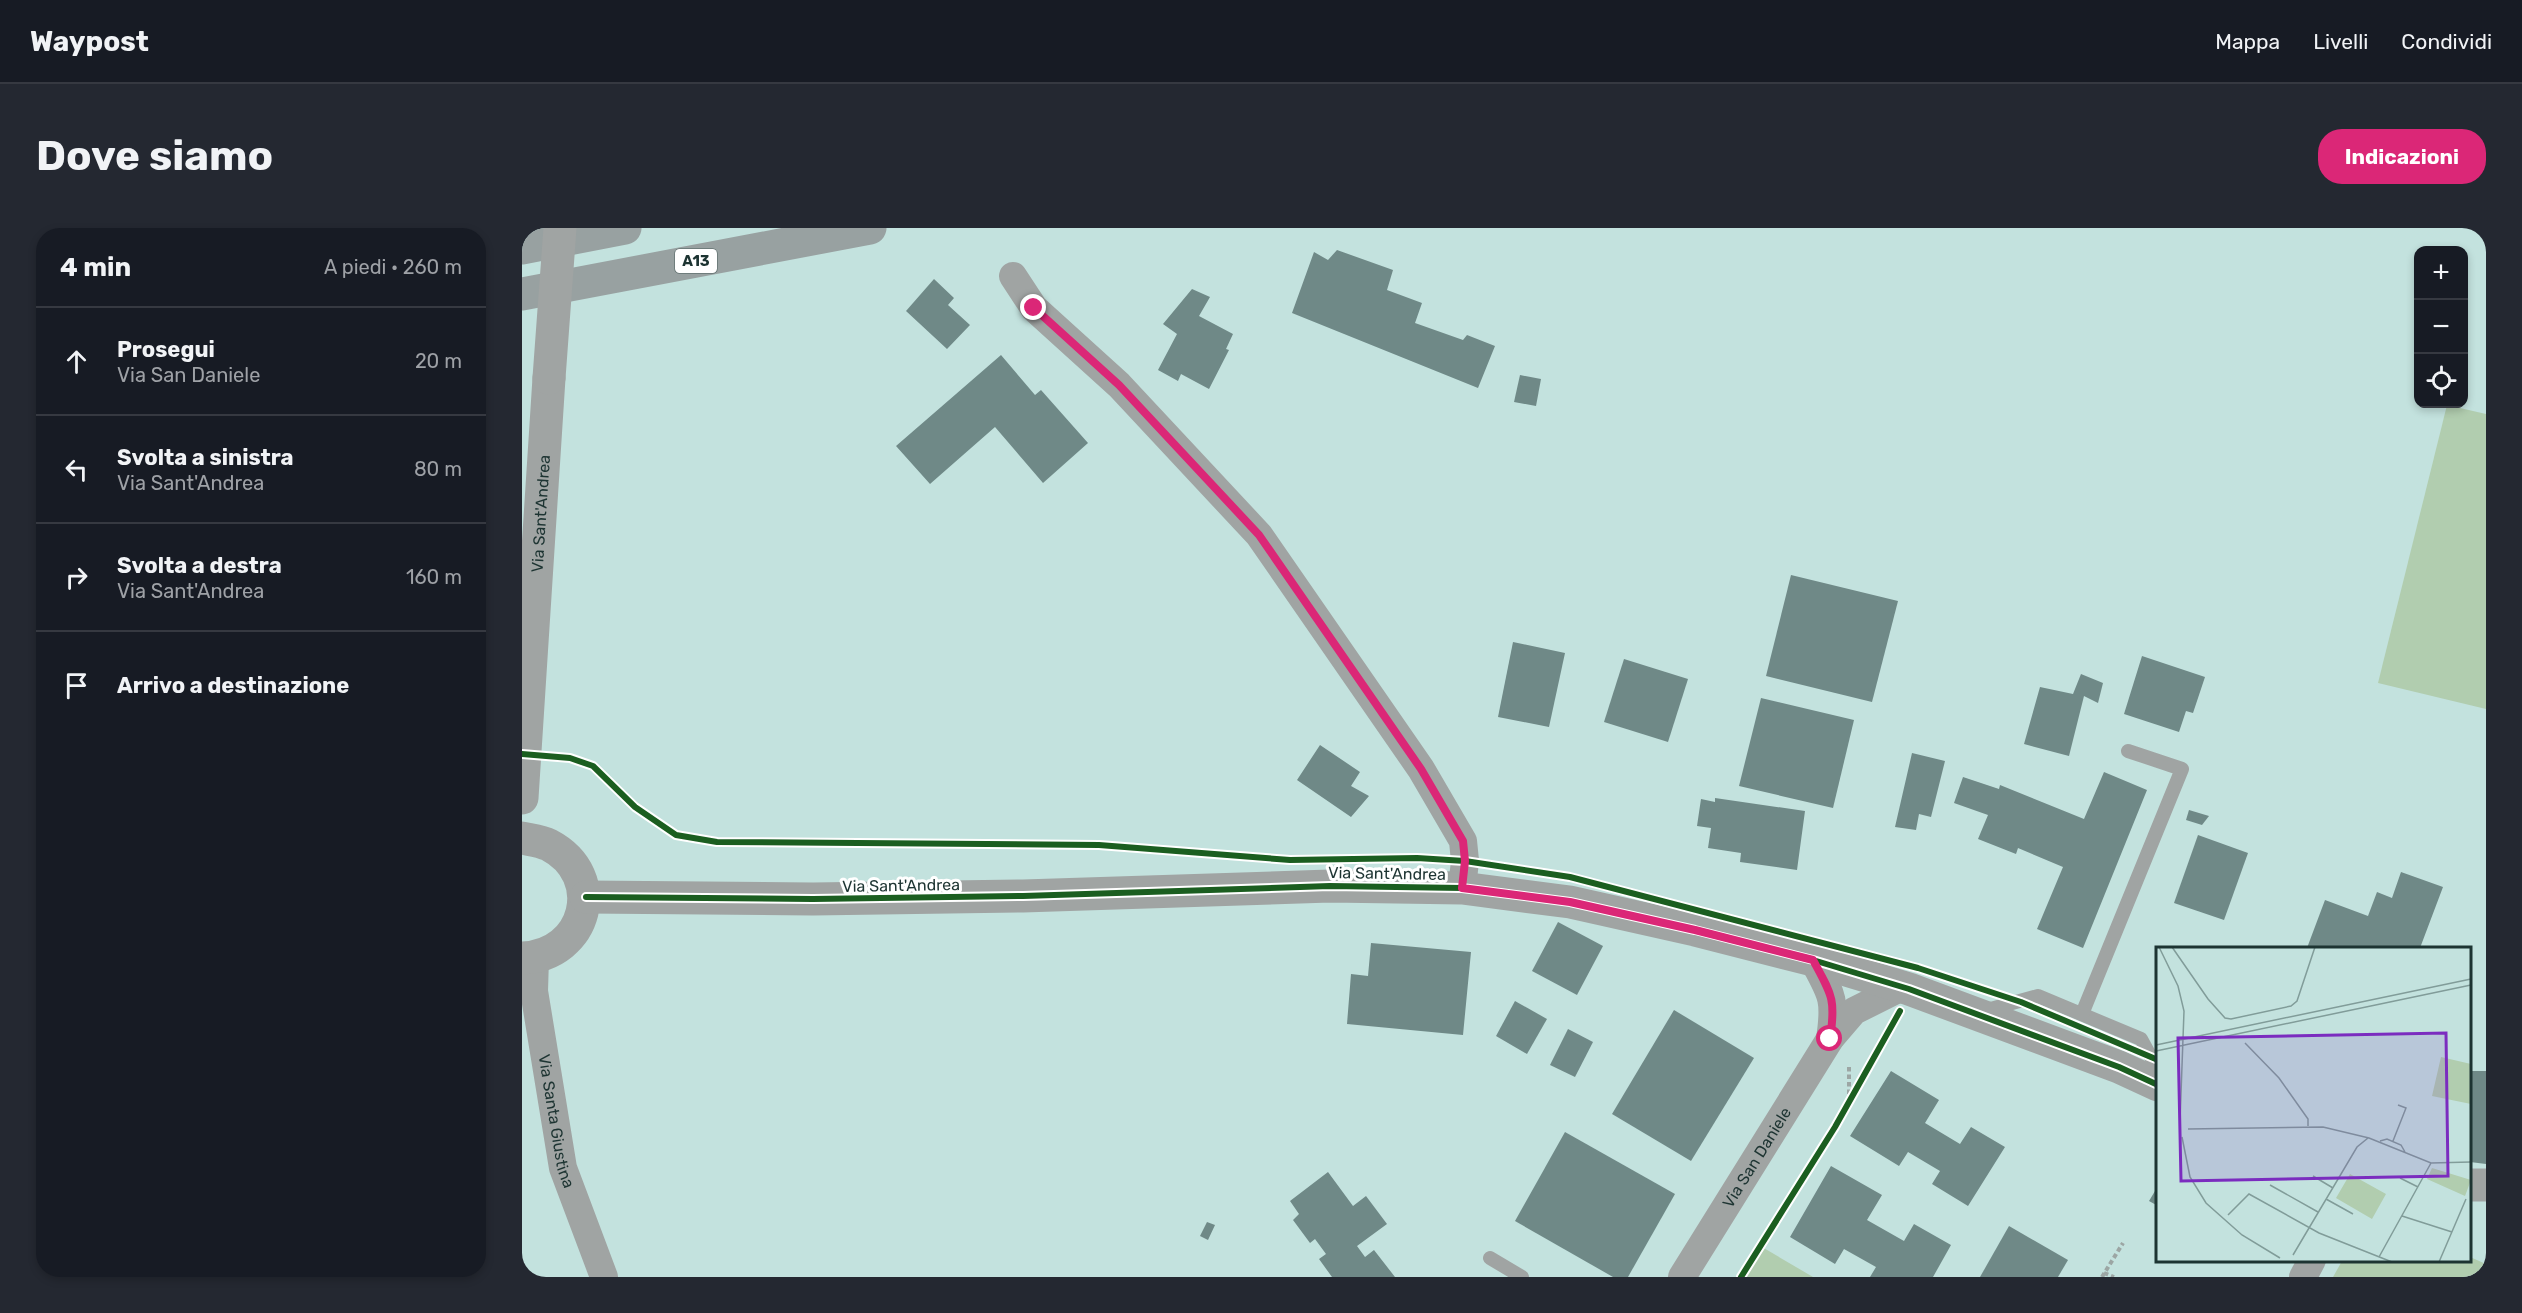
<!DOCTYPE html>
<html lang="it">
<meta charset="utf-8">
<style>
body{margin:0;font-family:Rubik,sans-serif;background:#242831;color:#f1f3f6}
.controls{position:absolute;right:18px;top:18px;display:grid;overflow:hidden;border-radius:12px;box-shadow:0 3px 9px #0003}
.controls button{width:54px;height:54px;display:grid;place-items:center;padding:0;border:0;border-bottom:2px solid #363941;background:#171b24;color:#f1f3f6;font:30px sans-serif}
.stop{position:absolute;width:18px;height:18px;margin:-14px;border:4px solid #db2777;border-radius:50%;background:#fff}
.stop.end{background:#db2777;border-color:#fff;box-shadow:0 2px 6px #0008}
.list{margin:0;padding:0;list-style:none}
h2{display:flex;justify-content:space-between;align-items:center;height:78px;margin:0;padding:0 24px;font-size:26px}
h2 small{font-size:20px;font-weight:400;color:#9ea1a6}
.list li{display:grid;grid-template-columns:39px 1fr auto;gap:18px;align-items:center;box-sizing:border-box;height:108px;padding:0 24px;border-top:2px solid #363941}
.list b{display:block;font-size:22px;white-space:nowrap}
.list p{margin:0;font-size:20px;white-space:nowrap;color:#9ea1a6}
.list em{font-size:20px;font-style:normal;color:#9ea1a6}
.icon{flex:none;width:33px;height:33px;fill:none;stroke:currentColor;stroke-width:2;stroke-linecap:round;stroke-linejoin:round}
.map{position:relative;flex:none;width:1964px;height:1049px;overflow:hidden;border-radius:24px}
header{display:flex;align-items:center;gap:36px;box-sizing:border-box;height:84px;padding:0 30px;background:#171b24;border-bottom:2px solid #363941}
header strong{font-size:28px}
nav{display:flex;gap:33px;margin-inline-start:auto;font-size:21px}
.intro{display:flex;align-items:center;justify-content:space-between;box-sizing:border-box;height:144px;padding:0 36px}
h1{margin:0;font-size:42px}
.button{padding:15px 27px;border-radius:24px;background:#db2777;color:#fff;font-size:21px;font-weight:700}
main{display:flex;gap:36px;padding:0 36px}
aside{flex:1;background:#171b24;border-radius:24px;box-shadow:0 3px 9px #0003}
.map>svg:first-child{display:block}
</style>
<header>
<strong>Waypost</strong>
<nav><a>Mappa</a><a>Livelli</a><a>Condividi</a></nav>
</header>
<div class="intro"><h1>Dove siamo</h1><a class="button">Indicazioni</a></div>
<main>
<aside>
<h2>4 min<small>A piedi · 260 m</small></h2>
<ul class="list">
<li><svg class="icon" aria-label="ahead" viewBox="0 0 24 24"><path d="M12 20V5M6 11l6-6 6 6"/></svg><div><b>Prosegui</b><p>Via San Daniele</p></div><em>20 m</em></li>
<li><svg class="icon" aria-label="left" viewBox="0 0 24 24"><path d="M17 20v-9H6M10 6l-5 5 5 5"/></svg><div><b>Svolta a sinistra</b><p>Via Sant'Andrea</p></div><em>80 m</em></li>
<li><svg class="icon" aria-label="right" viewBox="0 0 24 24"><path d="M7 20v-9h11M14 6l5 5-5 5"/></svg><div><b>Svolta a destra</b><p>Via Sant'Andrea</p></div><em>160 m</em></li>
<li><svg class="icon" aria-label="arrive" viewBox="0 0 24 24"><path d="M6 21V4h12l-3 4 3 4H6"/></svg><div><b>Arrivo a destinazione</b></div></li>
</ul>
</aside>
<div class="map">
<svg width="1964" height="1049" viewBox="0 0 1964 1049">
<rect width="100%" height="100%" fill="#c3e2de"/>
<g fill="#b1cdaf">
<polygon points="1925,177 1964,186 1964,481 1856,455"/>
<polygon points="1240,1019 1291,1049 1222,1049"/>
<polygon points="1948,1029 1964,1036 1964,1049 1811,1049 1820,1033 1948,1032"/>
</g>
<g fill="#6f8987">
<polygon points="815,22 871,42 865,62 900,75 893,95 941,112 945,107 973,118 956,160 770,85 792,24 806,32"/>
<polygon points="412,51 432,70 426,77 448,97 425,121 384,83"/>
<polygon points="670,61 688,69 677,88 711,106 704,121 707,122 687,161 659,146 656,153 636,142 655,106 641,96"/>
<polygon points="479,127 513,167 519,162 566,215 521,255 473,199 408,256 374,218"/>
<polygon points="998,147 1019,151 1014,178 992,174"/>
<polygon points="1269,347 1376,373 1350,474 1244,448"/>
<polygon points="991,414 1043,425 1027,499 976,489"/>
<polygon points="1620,428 1683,449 1671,485 1664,483 1657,504 1602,486"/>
<polygon points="1102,431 1166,451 1146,514 1082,494"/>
<polygon points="1559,446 1581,455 1576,475 1562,468 1547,528 1502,516 1518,459 1551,466"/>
<polygon points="1239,470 1332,492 1311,580 1217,558"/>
<polygon points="798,517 838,544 829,558 847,568 829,589 775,552"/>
<polygon points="1390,525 1423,533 1409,589 1397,586 1394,602 1373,599"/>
<polygon points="1582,544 1625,562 1561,720 1515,701 1541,639 1496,620 1494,626 1456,611 1466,587 1432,575 1441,549 1477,561 1478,557 1562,591"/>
<polygon points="1193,570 1283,583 1275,642 1218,634 1219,625 1186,620 1189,600 1175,598 1179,571 1193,574"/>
<polygon points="1667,582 1687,588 1680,597 1664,592"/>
<polygon points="1676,607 1726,625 1702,692 1652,675"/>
<polygon points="1879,644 1921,659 1898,720 1785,720 1803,672 1846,688 1855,664 1870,670"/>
<polygon points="1036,694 1081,718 1055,767 1010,743"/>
<polygon points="849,715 949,724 941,807 825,796 829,746 846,748"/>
<polygon points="993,773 1025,791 1005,826 974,808"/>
<polygon points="1152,782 1232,830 1169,933 1090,886"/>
<polygon points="1046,801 1071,814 1053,849 1028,837"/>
<polygon points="1369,843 1417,872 1403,895 1438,916 1449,899 1483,919 1446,978 1410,956 1418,943 1386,924 1377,938 1328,908"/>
<polygon points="1948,843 1964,843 1964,936 1948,934"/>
<polygon points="1043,904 1153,966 1106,1049 1091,1049 993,993"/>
<polygon points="1309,938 1360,967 1345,992 1382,1013 1392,996 1429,1017 1411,1049 1348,1049 1354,1039 1322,1021 1313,1036 1268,1009"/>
<polygon points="806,944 831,978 844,968 865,996 835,1018 843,1029 852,1022 873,1049 810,1049 797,1031 804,1026 793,1011 788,1015 771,992 777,986 768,973"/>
<polygon points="1636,958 1636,978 1627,973"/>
<polygon points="685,994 693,997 686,1012 678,1008"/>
<polygon points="1487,998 1546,1032 1536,1049 1458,1049"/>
</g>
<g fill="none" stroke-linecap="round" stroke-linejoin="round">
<g stroke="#9ca6a4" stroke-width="4" stroke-dasharray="4.5 3" stroke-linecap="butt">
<polyline points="1327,839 1327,874"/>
<polyline points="1582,1045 1592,1049"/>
<polyline points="1580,1049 1601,1015"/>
</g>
<g stroke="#a0a4a3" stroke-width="14">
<polyline points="1465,782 1516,768 1619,811 1636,842"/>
<polyline points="1560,786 1660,541 1606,523"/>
<polyline points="968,1030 1000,1049"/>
</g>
<g stroke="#a0a4a3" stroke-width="28">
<polyline points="491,48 512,80 597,157 737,307 899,541 941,613 943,633 940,660"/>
<path id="s1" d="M13,730L12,763L41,940L82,1049"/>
<path d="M1291,732C1310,767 1314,771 1308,811"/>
<path id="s2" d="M1160,1049L1308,811L1332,783L1380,759"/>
<polyline points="1781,1049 1790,1032"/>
</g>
<g stroke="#a0a4a3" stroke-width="33">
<path id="s3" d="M0,570L27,150"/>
<path d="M0,610C9,612 19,613 27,617C86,648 65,728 0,730"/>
<polyline points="64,669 291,671 501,668 808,658 940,660 1048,674 1173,702 1291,732 1387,761 1597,839 1636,857"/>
<polyline points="1948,957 1964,957"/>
</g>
<g stroke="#98a1a1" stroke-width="33">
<polyline points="0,20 103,0"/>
<polyline points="0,66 348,0"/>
</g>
<polyline stroke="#a0a4a3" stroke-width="33" points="27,150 38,0"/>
<defs>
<g id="cycleway">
<polyline points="0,526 48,530 71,538 113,579 154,607 195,614 577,617 768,632 895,630 943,633 1048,649 1396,740 1499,774 1636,832"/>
<polyline points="64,669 291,671 501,668 808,658 940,660 1048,674 1173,702 1291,732 1387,761 1597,839 1636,857"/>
<polyline points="1219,1049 1313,899 1378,783"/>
</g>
</defs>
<use href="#cycleway" stroke="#fff" stroke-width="10"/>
<use href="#cycleway" stroke="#1b5e20" stroke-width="6"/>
</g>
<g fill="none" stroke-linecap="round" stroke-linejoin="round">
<path stroke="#db2777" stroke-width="8" d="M512,80L597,157L737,307L899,541L941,613L943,633L940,660L1048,674L1173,702L1291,732C1310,767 1314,771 1308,811"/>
</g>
<g text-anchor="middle" stroke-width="6" stroke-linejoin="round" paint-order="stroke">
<rect fill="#fff" stroke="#617170" stroke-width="1.5" x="153" y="21" width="42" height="24" rx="4.5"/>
<g font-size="15" font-weight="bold" fill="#1d3432">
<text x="174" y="38">A13</text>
</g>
<g font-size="16" fill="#1d3432" stroke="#fff">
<text dy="6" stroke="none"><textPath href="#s3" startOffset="285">Via Sant'Andrea</textPath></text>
<text transform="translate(865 645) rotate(1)" y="6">Via Sant'Andrea</text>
<text transform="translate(379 657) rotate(-1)" y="6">Via Sant'Andrea</text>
<text dy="6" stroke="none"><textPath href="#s1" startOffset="165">Via Santa Giustina</textPath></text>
<text dy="6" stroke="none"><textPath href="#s2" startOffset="141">Via San Daniele</textPath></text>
</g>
</g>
<g transform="translate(1634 719)">
<rect width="315" height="315" fill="#c3e2de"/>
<path d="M285,110L315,117V157L276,149ZM276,221L315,233L309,249L271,232ZM194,227L230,247L216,272L180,251Z" fill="#b1cdaf"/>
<path fill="none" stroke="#819c99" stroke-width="1.5" d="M3,0L22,39L28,64L24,174M16,0L52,52L69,71L75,72L135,59L141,54L159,0M89,96L123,131L152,172V179M0,98L315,32M0,104L315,38M32,182L167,180L213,191L275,216L315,215M26,190L34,230L50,256L86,288L124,311M224,194L231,192L245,198L249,205M237,194L250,161L242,158M157,229L177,241M244,231L262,240M114,238L162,265M170,252L197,267M72,268L93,247L163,286L236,315M246,269L296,285M137,308L201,200L212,191M223,310L275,216M283,315L310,252"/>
<path fill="#7b2cbf" fill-opacity="0.15" stroke="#7b2cbf" stroke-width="3" d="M290,86L292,229L25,234L22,91Z"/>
<rect width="315" height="315" fill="none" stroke="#1d3432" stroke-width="3"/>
</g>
</svg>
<div class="controls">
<button>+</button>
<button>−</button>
<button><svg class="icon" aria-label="locate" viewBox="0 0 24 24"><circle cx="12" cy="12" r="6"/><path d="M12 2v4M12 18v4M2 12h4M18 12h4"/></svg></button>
</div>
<div class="stop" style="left:1308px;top:811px"></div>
<div class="stop end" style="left:512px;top:80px"></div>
</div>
</main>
